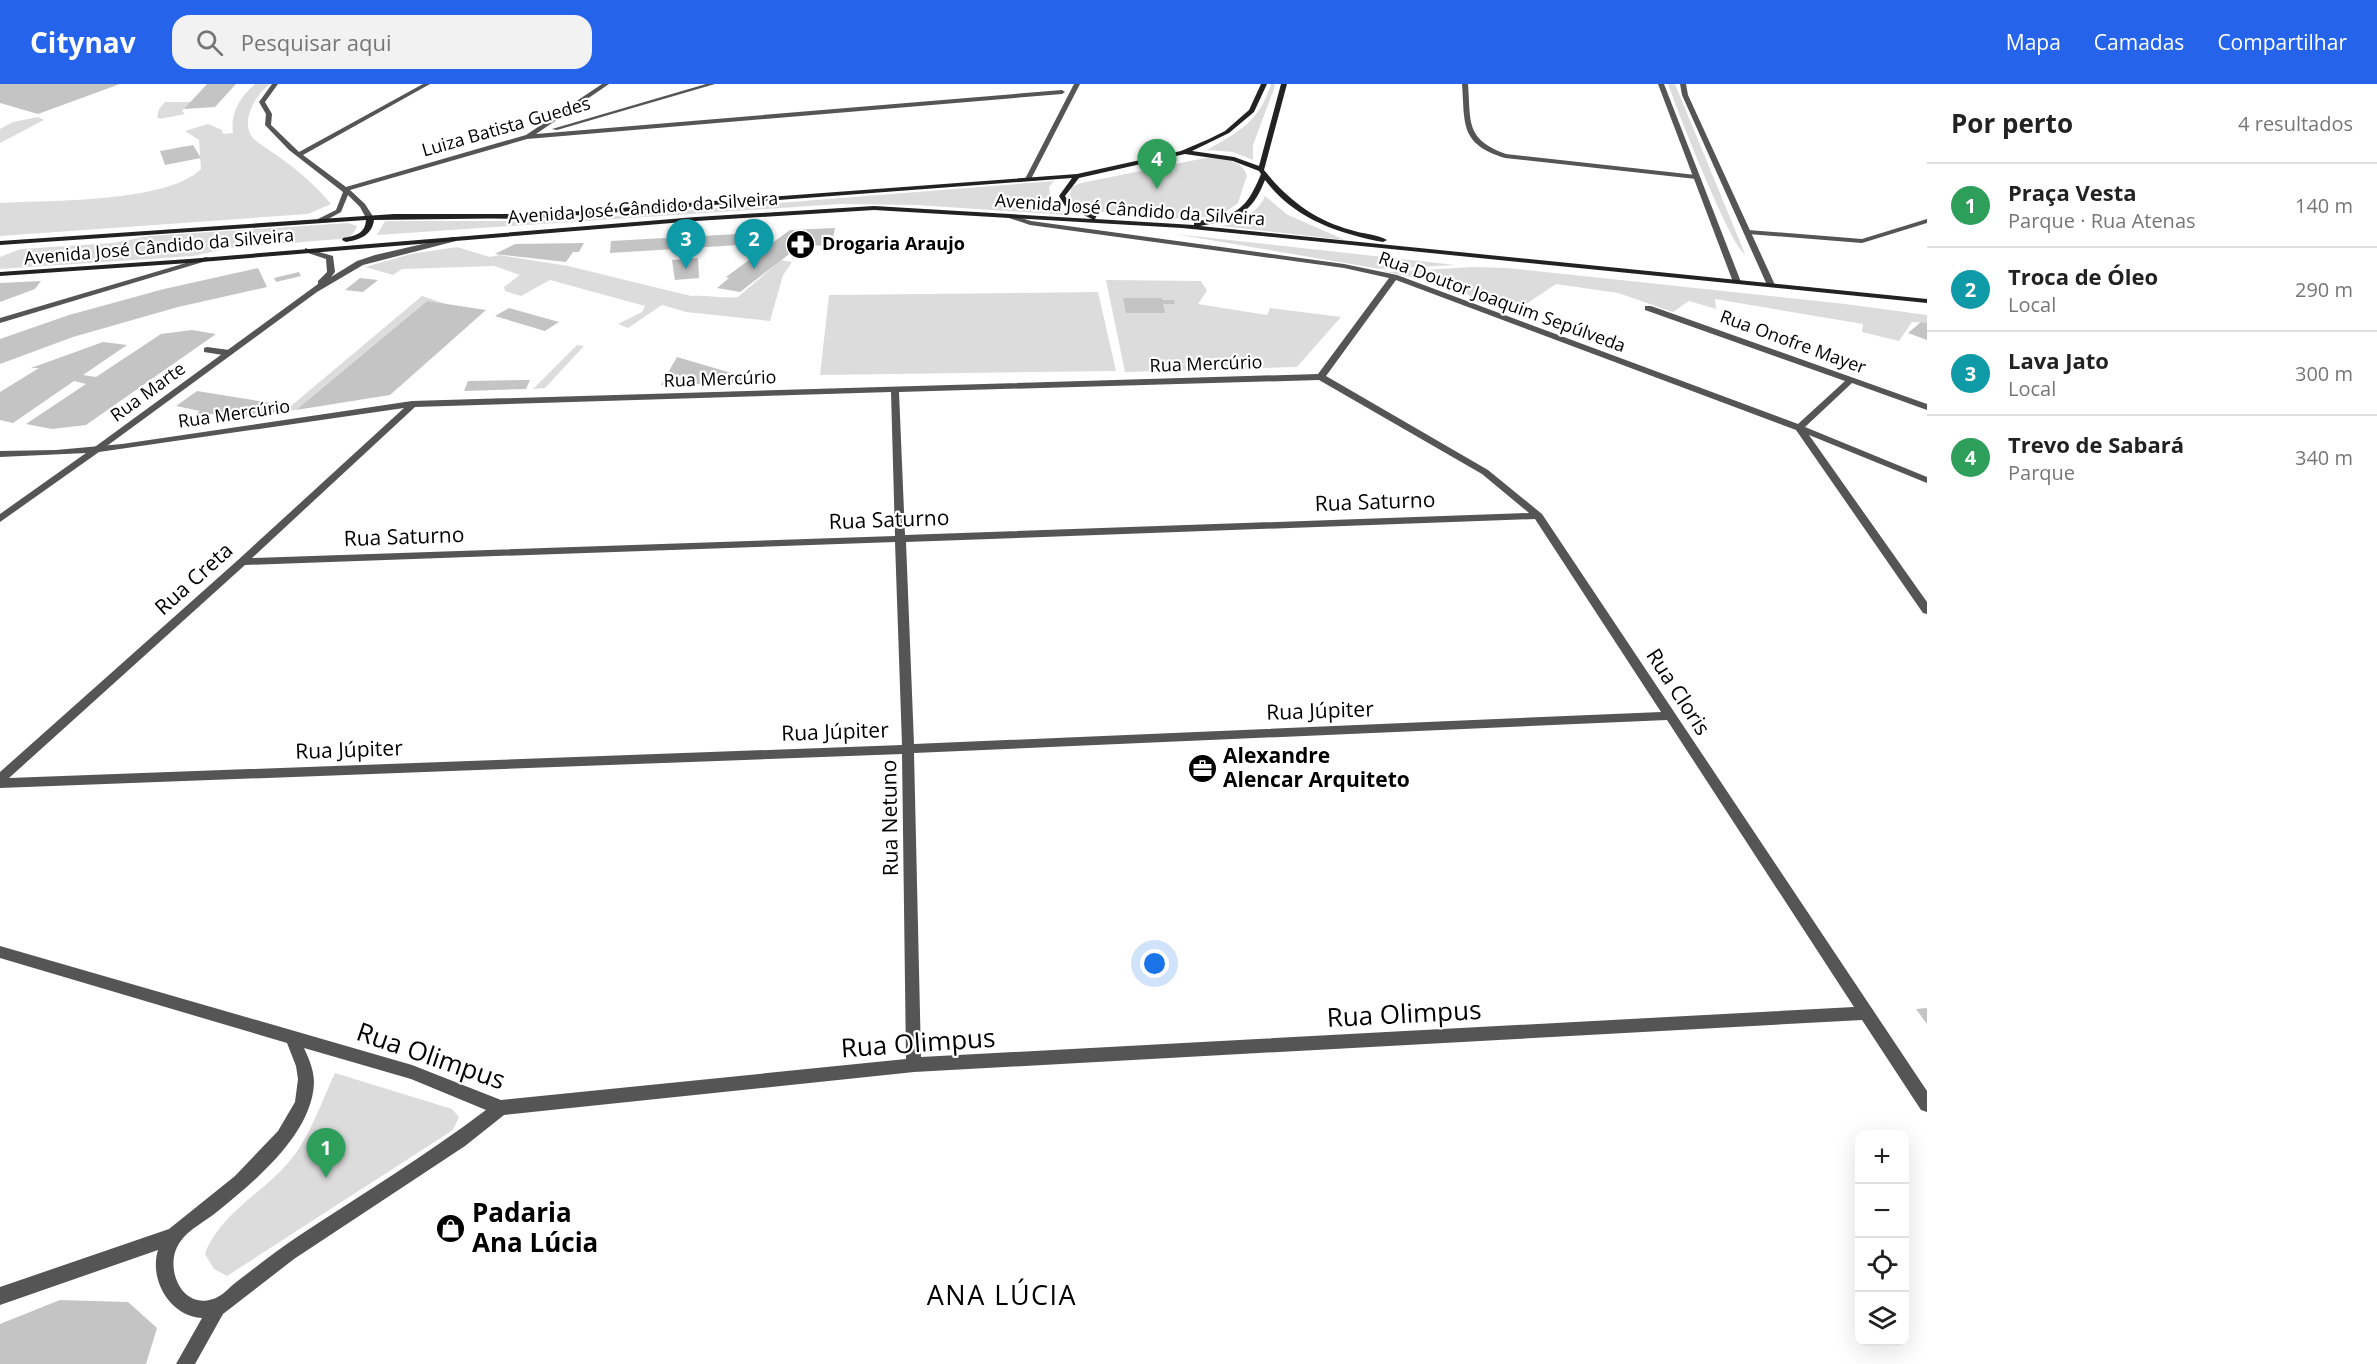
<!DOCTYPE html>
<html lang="pt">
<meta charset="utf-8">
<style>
body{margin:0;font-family:"Open Sans",sans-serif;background:#f2f2f2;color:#222}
.controls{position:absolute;right:18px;bottom:18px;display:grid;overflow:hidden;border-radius:12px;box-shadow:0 6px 24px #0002}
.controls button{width:54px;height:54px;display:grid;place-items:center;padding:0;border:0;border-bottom:2px solid #e0e0e0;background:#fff;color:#222;font:30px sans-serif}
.you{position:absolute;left:1155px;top:880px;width:21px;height:21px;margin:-15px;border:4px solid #fff;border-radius:50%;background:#1a73e8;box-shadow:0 0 0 9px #1a73e833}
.badge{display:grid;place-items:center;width:39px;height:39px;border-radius:50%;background:#2563eb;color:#fff;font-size:20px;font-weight:700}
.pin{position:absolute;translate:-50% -50px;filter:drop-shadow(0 2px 3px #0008)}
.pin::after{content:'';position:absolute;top:32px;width:21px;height:18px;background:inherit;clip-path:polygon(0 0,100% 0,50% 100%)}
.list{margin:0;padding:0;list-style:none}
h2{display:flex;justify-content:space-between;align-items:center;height:78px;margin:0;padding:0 24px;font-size:26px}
h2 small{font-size:20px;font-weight:400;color:#767676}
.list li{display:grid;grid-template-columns:39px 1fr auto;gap:18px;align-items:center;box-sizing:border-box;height:84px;padding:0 24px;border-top:2px solid #e0e0e0}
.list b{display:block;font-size:22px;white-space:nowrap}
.list p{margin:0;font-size:20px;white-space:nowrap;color:#767676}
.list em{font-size:20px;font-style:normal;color:#767676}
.icon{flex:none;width:33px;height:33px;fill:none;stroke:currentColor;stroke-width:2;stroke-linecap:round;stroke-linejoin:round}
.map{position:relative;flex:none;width:1927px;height:1280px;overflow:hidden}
header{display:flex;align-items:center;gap:36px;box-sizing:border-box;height:84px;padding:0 30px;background:#2563eb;color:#fff}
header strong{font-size:28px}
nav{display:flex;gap:33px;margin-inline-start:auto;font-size:21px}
.search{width:420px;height:54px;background:#f2f2f2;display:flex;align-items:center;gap:15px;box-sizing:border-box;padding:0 21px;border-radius:18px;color:#767676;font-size:22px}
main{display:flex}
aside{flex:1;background:#fff}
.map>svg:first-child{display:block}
</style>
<header>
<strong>Citynav</strong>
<div class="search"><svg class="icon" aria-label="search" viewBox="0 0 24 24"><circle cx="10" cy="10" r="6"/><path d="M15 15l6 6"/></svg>Pesquisar aqui</div>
<nav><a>Mapa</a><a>Camadas</a><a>Compartilhar</a></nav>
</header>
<main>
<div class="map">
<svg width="1927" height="1280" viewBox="0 0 1927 1280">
<rect width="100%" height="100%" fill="#fff"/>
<g fill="#dcdcdc">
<path d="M255,0H270C257,9 240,36 252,53C258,60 271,67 279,73C299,87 315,101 331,120L308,130L0,152V119C49,116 167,119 201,85L199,56L185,47L208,40L222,46L223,50L233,49C230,29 240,13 255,0Z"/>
<path d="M1271,0H1275L1274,5L1253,61V76L1233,68L1207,66C1240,47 1259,38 1271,0Z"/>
<path d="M1668,0H1675L1745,170C1731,164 1676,24 1668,0Z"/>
<polygon points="165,18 191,18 182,27 185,30 160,35 157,33 159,25"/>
<polygon points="38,33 44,36 0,59 0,45 13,38"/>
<path d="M1205,74C1221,74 1240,75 1247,91L1238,119C1232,124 1226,128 1218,131C1189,138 1093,135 1070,116L1071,103L1081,99Z"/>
<polygon points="1054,97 1049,103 1051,118 1068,131 916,121 840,120 377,151 385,137 532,137 604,133"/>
<path d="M1265,112L1288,131L1345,156L1221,142C1239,136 1257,131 1265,112Z"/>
<path d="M348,139L357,142C354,151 349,154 340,155L229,164L193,172L0,185V173L21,165L113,159L149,152Z"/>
<polygon points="1175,150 1456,181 1380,185"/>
<path d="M457,163L490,173L499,171L568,182L691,212C707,211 723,215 738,213L781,176L792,178L783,191L770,237L686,228L662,221L628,244L618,240L642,228L645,222L550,196L521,212L505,207L504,203L520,191L494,182L402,185L393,191L365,183L411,170Z"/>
<polygon points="1473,183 1507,184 1845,220 1927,231 1927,239 1912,238 1899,257 1862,248 1863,240 1715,215 1716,225 1689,217 1673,228 1618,209 1556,200 1513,229 1478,218 1456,202 1386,188"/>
<polygon points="1106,196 1201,197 1207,207 1198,220 1267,231 1270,224 1341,233 1297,283 1125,288"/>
<polygon points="1098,208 1116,287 820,291 829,211"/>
<polygon points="422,212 449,221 427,217 296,326 285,327"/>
<polygon points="577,261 584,262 545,304 533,305"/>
<path d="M335,989L452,1025L459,1033L453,1046L227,1192L214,1185L205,1170C219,1131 261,1110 288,1079C310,1054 321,1018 335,989Z"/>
</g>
<g fill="#c4c4c4">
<polygon points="0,0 120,0 38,30 0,19"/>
<polygon points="207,0 236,0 215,23 184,25"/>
<polygon points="193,61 201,74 165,81 160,67"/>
<polygon points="835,144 831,162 801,161 740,208 717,204 729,194 726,193 790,146"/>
<polygon points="755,149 755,160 610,169 611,157"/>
<polygon points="584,159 579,168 573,168 566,178 495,170 515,160"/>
<polygon points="698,174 699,194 675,196 672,176"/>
<polygon points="258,184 267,203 178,223 73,253 0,280 0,255 69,231 164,205"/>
<polygon points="299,188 301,192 276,198 274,194"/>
<polygon points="360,194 378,196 363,208 345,206"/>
<polygon points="41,197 35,205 0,218 0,199"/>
<polygon points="1123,214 1162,214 1162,216 1174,216 1175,220 1163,220 1165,229 1126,229"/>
<polygon points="427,217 486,226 390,311 296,326"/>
<polygon points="509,224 559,238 545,247 495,232"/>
<polygon points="1921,238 1927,239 1927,256 1908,249"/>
<polygon points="192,246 216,250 86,341 52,345 26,340 86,300 74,297 13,339 0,336 0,308 39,284 31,284 103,258 127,261 83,291 96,293 161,250"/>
<polygon points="677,273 745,293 740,299 661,301"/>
<polygon points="530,296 526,305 464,307 468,297"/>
<polygon points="197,307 277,320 290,323 285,327 244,333 223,328 197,333 195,330 200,327 176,322"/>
<polygon points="1927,924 1927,940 1916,925"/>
<polygon points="60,1216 128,1218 157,1244 146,1280 0,1280 0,1240"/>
</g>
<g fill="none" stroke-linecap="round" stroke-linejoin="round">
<g fill="#555" fill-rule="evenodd">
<polygon points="272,0 278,0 265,18 272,30 271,41 299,68 423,0 430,0 303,71 346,103 526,51 602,0 609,0 536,50 1062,6 1065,8 1062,10 527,55 350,106 365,120 374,134 373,136 367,136 360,123 348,111 341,128 321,139 318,139 318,135 336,126 343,108 289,66 265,41 266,30 259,18"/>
<polygon points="706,0 715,0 557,46 552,45"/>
<polygon points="1074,0 1080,0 1031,95 1026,96 1025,95"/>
<path d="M1462,0H1468C1471,38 1465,55 1506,70L1696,91L1699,93L1696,95L1505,74C1460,60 1465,41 1462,0Z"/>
<path d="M1009,130L1031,137L1344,180L1397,191L1798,340L1845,297L1645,226V222H1651L1927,320V326L1852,299L1805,343L1927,393V399L1809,351L1927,518V530L1923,529L1796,346L1396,196L1326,292L1488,386L1542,430L1927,1007V1028L1921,1026L1862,936L914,988L504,1031L465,1062L294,1175L223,1230L195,1280H176L202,1234C169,1232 149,1195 158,1166L0,1221V1203L169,1145L235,1092L278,1047L295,1018L298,995L296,982L287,959L0,874V862L412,981L501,1016L906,975L902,670L0,704V688L238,476L404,324L99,368L0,438V430L86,369L0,373V367L56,366L122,360L412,317L1318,290L1389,194L1344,184L1030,141L1009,134ZM1319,296L1482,390L1529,429L905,451L899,308ZM891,308L895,452L252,474L415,323ZM1535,435L1661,628L914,660L906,458ZM895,458L902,661L9,694L245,481ZM1667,636L1854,923L921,973L914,669ZM304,964L411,995L486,1026C426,1071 361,1111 297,1153C276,1167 256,1183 235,1199C229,1204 221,1213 213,1215C181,1226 163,1182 180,1158C189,1145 206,1137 218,1127C255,1097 312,1050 314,999C314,986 309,975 304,964Z"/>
<polygon points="1927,135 1927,139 1862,159 1748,150 1744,148 1748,146 1862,155"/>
<polygon points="207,263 229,266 233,269 229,272 204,268 204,264"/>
</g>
<g fill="#555" fill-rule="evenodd">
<polygon points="1658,0 1664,0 1741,198 1740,200 1733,198"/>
<polygon points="1680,0 1686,0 1688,11 1775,201 1774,203 1767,201 1682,11"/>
<polygon points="453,153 456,153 456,157 363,181 317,208 100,367 97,368 92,365 318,200 318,197 327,188 326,175 305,168 305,164 333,172 335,188 331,193 357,177 375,171"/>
<polygon points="206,173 213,175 0,239 0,234"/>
</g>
<path fill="#222" fill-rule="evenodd" d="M1261,0H1267L1254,28L1229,49L1192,67L1234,73L1259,82L1281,0H1287L1264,86C1287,115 1314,136 1351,146C1362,150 1377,150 1387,156L1383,158C1337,149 1295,135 1265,96C1251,132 1235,135 1200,142L1927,215V219L1182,144L874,126L696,137L189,179L0,192V188L189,175L696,133L874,122L1092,135L1065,122L1059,112L1072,94L540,134L374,136C372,151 360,156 346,158L342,156L343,154C355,152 365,150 366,136L0,161V157L394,130H540L1077,90L1181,67L1209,55L1225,47L1249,26ZM1185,70L1233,77L1259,87L1261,90C1244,131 1235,130 1194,138V141L1095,135L1097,131L1070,120L1065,112L1079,94Z"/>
</g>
<defs>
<symbol id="pharmacy-disc" viewBox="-11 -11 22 22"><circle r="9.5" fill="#000" stroke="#fff"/><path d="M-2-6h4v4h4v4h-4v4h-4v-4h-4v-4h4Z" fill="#fff"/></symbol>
<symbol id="office-disc" viewBox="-11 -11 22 22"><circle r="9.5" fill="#000" stroke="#fff"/><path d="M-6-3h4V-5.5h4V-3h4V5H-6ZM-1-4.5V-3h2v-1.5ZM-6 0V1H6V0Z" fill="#fff"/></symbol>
<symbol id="shop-disc" viewBox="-11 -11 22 22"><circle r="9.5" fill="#000" stroke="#fff"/><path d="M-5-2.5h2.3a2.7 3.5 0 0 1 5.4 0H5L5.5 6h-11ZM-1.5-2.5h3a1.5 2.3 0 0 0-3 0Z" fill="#fff"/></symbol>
</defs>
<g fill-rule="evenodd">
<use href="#pharmacy-disc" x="784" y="144" width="33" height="33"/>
<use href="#office-disc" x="1186" y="668" width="33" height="33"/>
<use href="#shop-disc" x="434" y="1128" width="33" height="33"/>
</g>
<g text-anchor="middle" stroke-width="4.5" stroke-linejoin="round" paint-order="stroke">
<g font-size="18" fill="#000" stroke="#fff">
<text transform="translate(506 43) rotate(-16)" y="6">Luiza Batista Guedes</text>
<text transform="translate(643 124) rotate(-4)" y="6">Avenida José Cândido da Silveira</text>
<text transform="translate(1130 126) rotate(4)" y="6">Avenida José Cândido da Silveira</text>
<text transform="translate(159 163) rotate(-5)" y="6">Avenida José Cândido da Silveira</text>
<text transform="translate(1502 218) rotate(20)" y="6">Rua Doutor Joaquim Sepúlveda</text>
<text transform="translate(1793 258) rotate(20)" y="6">Rua Onofre Mayer</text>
<text transform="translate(1206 280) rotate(-2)" y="6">Rua Mercúrio</text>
<text transform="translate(720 295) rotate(-2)" y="6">Rua Mercúrio</text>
<text transform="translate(148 308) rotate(-36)" y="6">Rua Marte</text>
<text transform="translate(234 330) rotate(-8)" y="6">Rua Mercúrio</text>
</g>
<g font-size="18" font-weight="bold" fill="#000" stroke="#fff" text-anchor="start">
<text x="822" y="166">Drogaria Araujo</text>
</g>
<g font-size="21" fill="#000" stroke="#fff">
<text transform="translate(1375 418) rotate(-2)" y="7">Rua Saturno</text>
<text transform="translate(889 436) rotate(-2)" y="7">Rua Saturno</text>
<text transform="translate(404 453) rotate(-2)" y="7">Rua Saturno</text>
<text transform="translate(194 495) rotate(-42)" y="7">Rua Creta</text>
<text transform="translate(1678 608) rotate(57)" y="7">Rua Cloris</text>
<text transform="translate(1320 627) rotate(-2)" y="7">Rua Júpiter</text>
<text transform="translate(835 648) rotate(-2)" y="7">Rua Júpiter</text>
<text transform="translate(349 666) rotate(-2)" y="7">Rua Júpiter</text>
<text transform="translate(890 734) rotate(-91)" y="7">Rua Netuno</text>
</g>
<g font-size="21" font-weight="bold" fill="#000" stroke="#fff" text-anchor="start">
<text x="1223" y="679">Alexandre<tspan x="1223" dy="24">Alencar Arquiteto</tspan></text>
</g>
<g font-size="26" fill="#000" stroke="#fff">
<text transform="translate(1404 930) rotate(-3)" y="9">Rua Olimpus</text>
<text transform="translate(918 959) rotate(-4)" y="9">Rua Olimpus</text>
<text transform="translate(431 972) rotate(19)" y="9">Rua Olimpus</text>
</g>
<g font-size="26" font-weight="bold" fill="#000" stroke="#fff" text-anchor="start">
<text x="472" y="1138">Padaria<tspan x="472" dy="30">Ana Lúcia</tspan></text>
</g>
<g font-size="27" letter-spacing="1.5" fill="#000" stroke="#fff">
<text x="1002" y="1221">ANA LÚCIA</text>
</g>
</g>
</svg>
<div class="controls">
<button>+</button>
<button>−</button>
<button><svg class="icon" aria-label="locate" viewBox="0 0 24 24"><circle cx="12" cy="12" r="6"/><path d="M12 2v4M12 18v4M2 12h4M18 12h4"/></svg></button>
<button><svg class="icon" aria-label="layers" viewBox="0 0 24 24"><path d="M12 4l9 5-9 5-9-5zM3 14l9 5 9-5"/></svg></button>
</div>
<div class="you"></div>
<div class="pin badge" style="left:326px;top:1094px;background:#2e9e5b">1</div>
<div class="pin badge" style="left:754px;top:185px;background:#0f9aa8">2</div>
<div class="pin badge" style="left:686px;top:185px;background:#0f9aa8">3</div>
<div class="pin badge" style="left:1157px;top:105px;background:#2e9e5b">4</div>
</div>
<aside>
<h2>Por perto<small>4 resultados</small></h2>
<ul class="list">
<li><span class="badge" style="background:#2e9e5b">1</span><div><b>Praça Vesta</b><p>Parque · Rua Atenas</p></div><em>140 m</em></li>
<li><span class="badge" style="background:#0f9aa8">2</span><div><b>Troca de Óleo</b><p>Local</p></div><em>290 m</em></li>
<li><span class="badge" style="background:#0f9aa8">3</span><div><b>Lava Jato</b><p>Local</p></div><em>300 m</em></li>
<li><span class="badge" style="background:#2e9e5b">4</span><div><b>Trevo de Sabará</b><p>Parque</p></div><em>340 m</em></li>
</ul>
</aside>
</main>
